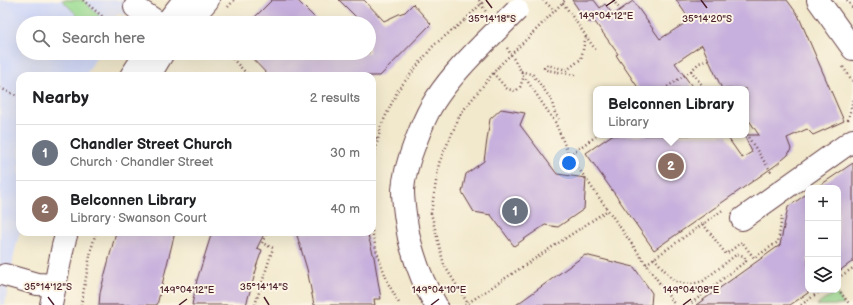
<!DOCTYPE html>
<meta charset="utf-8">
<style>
body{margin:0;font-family:"Balsamiq Sans",sans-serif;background:#f2f2f2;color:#202124}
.controls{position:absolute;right:12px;bottom:12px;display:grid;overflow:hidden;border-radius:8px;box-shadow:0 4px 16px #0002}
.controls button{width:36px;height:36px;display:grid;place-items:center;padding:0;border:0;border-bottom:1px solid #e0e0e0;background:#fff;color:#202124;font:20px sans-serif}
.you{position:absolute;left:569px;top:163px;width:14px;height:14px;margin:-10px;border:3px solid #fff;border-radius:50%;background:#1a73e8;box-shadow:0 0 0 6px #1a73e833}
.badge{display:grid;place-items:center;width:26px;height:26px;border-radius:50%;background:#1a73e8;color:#fff;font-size:13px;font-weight:700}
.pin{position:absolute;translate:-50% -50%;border:2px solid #fff;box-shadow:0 1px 4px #0006}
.popup{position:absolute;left:593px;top:86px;width:156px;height:52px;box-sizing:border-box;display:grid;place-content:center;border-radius:8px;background:#fff;filter:drop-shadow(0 1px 3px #0005);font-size:13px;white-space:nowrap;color:#757577}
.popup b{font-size:15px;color:#202124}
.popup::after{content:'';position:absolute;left:50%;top:100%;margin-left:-8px;border:8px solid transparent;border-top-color:#fff}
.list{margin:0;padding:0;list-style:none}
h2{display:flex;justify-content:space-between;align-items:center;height:52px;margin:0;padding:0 16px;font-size:17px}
h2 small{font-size:13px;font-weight:400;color:#757577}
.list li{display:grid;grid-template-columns:26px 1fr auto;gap:12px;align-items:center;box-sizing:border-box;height:56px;padding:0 16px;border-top:1px solid #e0e0e0}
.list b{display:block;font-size:15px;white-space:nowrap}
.list p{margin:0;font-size:13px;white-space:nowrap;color:#757577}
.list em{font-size:13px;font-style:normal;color:#757577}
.icon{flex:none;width:22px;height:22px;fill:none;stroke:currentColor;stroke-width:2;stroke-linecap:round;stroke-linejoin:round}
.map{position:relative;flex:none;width:853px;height:305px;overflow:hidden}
.search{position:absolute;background:#fff;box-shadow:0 4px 16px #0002;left:16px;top:16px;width:360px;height:44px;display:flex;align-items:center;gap:10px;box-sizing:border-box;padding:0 14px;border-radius:22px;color:#757577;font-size:15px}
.panel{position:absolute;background:#fff;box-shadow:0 4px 16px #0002;left:16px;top:72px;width:360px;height:164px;border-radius:12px}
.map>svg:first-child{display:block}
</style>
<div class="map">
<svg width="853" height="305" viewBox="0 0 853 305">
<rect width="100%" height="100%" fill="#fcf5e5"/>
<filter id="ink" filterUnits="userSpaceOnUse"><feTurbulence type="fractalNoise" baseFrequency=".025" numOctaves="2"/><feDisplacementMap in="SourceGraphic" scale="8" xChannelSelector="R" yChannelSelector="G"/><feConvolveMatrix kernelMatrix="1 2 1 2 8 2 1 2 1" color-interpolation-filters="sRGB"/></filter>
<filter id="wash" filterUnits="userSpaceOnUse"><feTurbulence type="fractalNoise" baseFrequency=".012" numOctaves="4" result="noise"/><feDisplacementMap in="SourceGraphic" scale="16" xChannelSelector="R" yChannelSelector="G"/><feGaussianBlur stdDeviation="0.9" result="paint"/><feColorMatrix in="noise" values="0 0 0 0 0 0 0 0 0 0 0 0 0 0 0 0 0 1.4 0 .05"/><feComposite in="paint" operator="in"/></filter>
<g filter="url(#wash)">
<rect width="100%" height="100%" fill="#f2e9cd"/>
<g fill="#d1d9f9">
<polygon points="0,0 62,0 85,23 23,23 23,53 99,53 85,76 20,76 20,232 15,250 5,305 0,305"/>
<polygon points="83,0 137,0 124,16 121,14 118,14 109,23 106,23"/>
</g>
<g fill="#9ddd94" stroke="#747e60">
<polygon points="62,0 83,0 106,23 85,23"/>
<polygon points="836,292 844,305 817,305"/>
</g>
<g id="blocks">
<g fill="#c7b0dd">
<polygon points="272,0 297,0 320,23 249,23"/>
<polygon points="339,0 364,0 384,21 399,14 405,12 413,4 431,24 380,76 269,76 247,53 369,53 369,23 362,23"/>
<polygon points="572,0 594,0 600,8 605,4 613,15 633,1 660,39 690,20 676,0 787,0 798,15 844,121 813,135 807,129 787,138 791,149 788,155 776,165 654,250 586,153 612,135 726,135 742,158 752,152 744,135 759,135 746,116 746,89 722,89 702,45 675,63 694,89 639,89 616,55 618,54 595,22 587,22"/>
<polygon points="501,109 525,113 520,125 557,174 586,178 584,209 558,227 545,225 514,246 491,215 474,212 462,192 466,174 484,161 490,119"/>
<polygon points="853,163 853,261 838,272 838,188 816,188"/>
<polygon points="808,193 808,293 790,305 696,305 780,245 788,207"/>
<polygon points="116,232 175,232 157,305 99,305 100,293"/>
<polygon points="212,232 265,232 257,248 262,250 256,267 257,267 246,305 192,305 197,280"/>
<polygon points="296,232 367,232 374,257 381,299 374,299 375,305 314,305 307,269"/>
<polygon points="585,255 634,267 652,293 651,305 516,305"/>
</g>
</g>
</g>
<g filter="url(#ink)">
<use href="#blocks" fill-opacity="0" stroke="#633d43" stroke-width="1"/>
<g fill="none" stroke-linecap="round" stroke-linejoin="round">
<defs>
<g id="minor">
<polyline points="818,0 853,49"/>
<polyline points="135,7 159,23"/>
<polyline points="166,23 184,0"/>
<polyline points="188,23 208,0"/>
<polyline points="131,76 146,53"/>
<polyline points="149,76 163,53"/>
<polyline points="742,219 853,140"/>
<polyline points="5,275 37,284 55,285"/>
<polyline points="51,305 63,246 67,232"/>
<path d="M436,305C423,284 415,262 409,238C406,222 403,206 403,190C404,176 409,159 414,146C419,133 424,119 431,107C445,83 464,63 483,44"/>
</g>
</defs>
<use href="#minor" stroke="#633d43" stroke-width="24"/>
<g stroke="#633d43" stroke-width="2.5" stroke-dasharray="1 3" stroke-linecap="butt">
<polyline points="83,0 110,23"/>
<polyline points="479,0 486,12"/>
<polyline points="543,0 555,11"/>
<polyline points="613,0 620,10"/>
<polyline points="847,0 853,8"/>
<polyline points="563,3 597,52"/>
<polyline points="228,7 234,0"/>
<polyline points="533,33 565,0"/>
<polyline points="507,48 524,76 555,122 569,155 675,305"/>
<polyline points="227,53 249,76"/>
<polyline points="843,67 853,82"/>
<polyline points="521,71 533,75 551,99 555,113 559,119"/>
<polyline points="691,71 699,63 709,60"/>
<polyline points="493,73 507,89 516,91 520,87 524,76"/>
<polyline points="575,75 547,70 544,68 547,65 567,70 581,59 586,36"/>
<polyline points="0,88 20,97"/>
<polyline points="664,89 691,71 705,89"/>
<polyline points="848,120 853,100"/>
<polyline points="746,134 772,173"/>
<polyline points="372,138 378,139"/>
<polyline points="569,155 598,135"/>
<polyline points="372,166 381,126 398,90 434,45 465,20"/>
<polyline points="703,224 726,254 742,242 754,258 778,242 782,216"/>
<polyline points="372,231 377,253 389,285 400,305"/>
<polyline points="654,258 673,280 682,283 693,284 703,281 737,254 744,256 746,261 689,305"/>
<polyline points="646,264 724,209"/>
<polyline points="838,278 853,268"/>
<polyline points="838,289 850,305"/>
<polyline points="81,305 91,250 96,232"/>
<polyline points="255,305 273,248 262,243 267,232"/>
<polyline points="465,305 608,210"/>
<polyline points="469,305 444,265 431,213 439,163 461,113 499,66"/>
<polyline points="801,305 822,290"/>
</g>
<use href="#minor" stroke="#fff" stroke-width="22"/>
<defs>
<polyline id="minor-bridge" points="483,44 517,10"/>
</defs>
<use href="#minor-bridge" stroke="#633d43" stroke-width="24" stroke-linecap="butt"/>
<g stroke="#633d43" stroke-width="2.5" stroke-dasharray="1 3" stroke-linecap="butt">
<polyline points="465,20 485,0"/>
<polyline points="499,66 533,33"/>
</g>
<use href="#minor-bridge" stroke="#fff" stroke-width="22"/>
</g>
</g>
<path fill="none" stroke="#4a1f2b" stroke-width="1.5" d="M486,0L492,8M701,0L707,8M606,6L615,0M48,297L54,305M264,297L269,305M179,305L187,299M431,305L439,299M683,305L691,299"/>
<g font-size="10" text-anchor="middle" fill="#4a1f2b" stroke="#fcf5e5" stroke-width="4" stroke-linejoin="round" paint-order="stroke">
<text x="606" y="19">149°04'12"E</text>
<text x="492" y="22">35°14'18"S</text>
<text x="707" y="22">35°14'20"S</text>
<text x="48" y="290">35°14'12"S</text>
<text x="264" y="290">35°14'14"S</text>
<text x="187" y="293">149°04'12"E</text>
<text x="439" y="293">149°04'10"E</text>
<text x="691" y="293">149°04'08"E</text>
</g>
</svg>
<div class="controls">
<button>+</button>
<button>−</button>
<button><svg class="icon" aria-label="layers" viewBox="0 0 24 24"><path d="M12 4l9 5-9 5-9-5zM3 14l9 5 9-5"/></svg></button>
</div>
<div class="you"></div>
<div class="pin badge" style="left:515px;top:211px;background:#6b7280">1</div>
<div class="pin badge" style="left:671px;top:166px;background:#8d6e63">2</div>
<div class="popup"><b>Belconnen Library</b>Library</div>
<div class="search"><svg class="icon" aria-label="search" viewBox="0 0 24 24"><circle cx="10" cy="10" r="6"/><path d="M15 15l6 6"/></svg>Search here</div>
<section class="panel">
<h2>Nearby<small>2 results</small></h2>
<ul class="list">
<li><span class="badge" style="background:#6b7280">1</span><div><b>Chandler Street Church</b><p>Church · Chandler Street</p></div><em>30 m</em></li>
<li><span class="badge" style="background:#8d6e63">2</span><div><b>Belconnen Library</b><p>Library · Swanson Court</p></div><em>40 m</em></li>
</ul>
</section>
</div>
